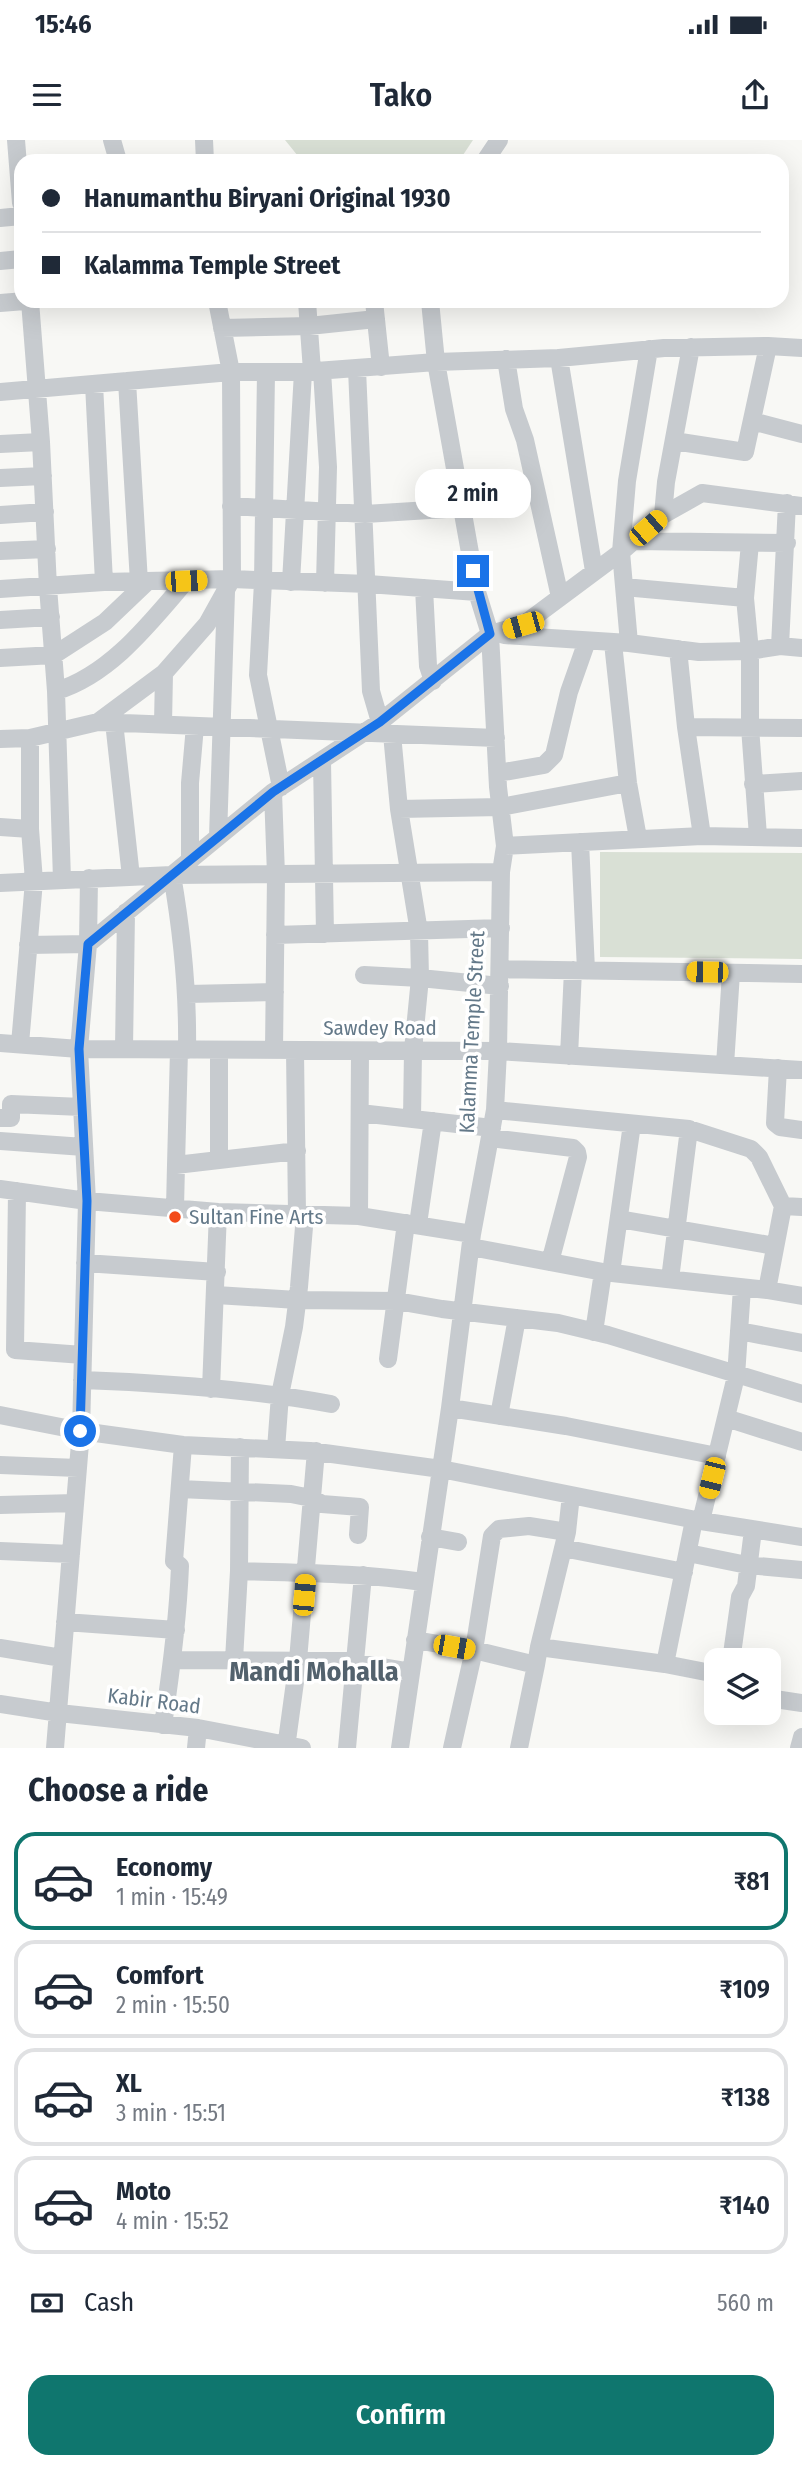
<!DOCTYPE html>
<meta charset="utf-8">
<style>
body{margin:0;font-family:"Fira Sans Condensed",sans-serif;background:#f6f6f7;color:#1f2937;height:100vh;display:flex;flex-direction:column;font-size:26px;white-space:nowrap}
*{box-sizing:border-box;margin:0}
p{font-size:23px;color:#747a83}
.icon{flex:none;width:38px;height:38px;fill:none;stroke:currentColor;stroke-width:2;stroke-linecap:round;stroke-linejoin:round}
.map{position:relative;height:1608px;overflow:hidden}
.details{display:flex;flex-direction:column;background:#fff;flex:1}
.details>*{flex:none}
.guide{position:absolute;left:14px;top:14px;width:775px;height:154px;border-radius:21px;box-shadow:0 7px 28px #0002;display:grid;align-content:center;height:154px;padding:0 28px;background:#fff}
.tools{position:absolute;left:704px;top:1508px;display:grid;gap:14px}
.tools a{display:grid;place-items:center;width:77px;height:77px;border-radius:14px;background:#fff;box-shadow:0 7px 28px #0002;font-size:35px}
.end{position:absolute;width:32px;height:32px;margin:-16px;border:9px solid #1a73e8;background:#fff;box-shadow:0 0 0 4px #fff}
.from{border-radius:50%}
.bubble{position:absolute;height:49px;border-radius:21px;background:#fff;box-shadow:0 7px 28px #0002;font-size:23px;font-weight:600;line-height:49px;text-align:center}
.car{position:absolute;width:21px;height:42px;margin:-21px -10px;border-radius:9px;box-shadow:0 0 5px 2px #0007;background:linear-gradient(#f5c518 24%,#345 0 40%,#f5c518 0 76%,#345 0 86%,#f5c518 0)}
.guide b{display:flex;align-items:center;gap:24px;height:66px;font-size:26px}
.guide b+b{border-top:2px solid #e0e1e3}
.guide i{width:18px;height:18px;background:#1f2937}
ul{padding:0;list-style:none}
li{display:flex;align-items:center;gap:21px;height:98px;margin:0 14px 10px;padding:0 14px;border:4px solid #e0e1e3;border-radius:21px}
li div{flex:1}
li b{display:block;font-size:26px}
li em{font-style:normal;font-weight:600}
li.selected{border-color:#0f766e}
li>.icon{width:63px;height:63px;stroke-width:1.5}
h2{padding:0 28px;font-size:32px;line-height:84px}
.pay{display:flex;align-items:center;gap:18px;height:77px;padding:0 28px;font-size:26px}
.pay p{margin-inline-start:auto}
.button{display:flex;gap:14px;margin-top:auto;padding:14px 28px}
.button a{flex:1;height:80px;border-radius:21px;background:#0f766e;color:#fff;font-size:28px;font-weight:600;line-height:80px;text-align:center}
.status{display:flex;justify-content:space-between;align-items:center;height:49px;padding:0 35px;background:#fff;direction:ltr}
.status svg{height:19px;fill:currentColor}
header{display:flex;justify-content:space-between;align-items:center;height:91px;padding:0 28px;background:#fff;font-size:32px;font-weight:600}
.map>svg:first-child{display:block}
.green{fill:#d9e0d5}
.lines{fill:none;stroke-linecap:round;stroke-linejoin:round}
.minor{stroke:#c7cbcf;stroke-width:18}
.route{stroke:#1a73e8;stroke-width:9}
.poi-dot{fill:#f34b1a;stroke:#fff;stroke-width:2.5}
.labels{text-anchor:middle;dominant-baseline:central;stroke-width:7;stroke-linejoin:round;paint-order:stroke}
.street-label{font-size:21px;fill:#647989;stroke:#fff}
.poi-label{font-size:21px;fill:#647989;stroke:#fff;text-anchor:start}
.district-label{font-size:28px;font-weight:bold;fill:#53626d;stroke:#fff}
</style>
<div class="status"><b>15:46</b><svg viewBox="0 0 49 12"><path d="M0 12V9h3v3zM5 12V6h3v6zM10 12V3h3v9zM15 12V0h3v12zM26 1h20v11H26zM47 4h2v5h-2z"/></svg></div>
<header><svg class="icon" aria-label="menu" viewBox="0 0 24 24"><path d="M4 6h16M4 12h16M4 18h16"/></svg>Tako<svg class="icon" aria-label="share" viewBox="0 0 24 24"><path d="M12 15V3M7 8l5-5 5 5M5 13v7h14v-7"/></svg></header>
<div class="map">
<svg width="802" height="1608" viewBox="0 0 802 1608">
<rect width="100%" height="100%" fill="#f8f8f5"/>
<path class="green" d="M285 0H473L459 21H302Z
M600 712 802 713V819L600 817Z"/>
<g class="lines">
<path class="minor" d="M16 0 21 63
M112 0 118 21
M204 0 205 21
M485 21 499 0
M0 78 21 76
M0 121 21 119
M30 161 41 302 48 447 56 551 62 740
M307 161 312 231
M374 161 381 227
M0 163 25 161
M222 188 309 186 376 179
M559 218 594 431
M506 219 514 269 525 300 560 457
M357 229 371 551 380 582
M322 231 328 327 325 443
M266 232 263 442 258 535 281 647
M127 241 139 442
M94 244 104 442
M0 252 231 232H303L436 222 559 218 664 208 768 206 802 208
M752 281 802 294
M674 301 745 312 768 206
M0 304 41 302
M0 338 43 336
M231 366 365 374 462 368
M0 375 45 372
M663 375 666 342 691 207
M634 401 787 403
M750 403 745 458 750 511V587L758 696
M0 411 47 409
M291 442 303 232
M624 447 745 458
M424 448 428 526 433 541
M0 449 104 442 232 439 368 444 477 452
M0 480 51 477
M504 495 629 503 699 512 750 511 780 506 802 508
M613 503 628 643 638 698
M629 503 621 412 627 341 649 209
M780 506 787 363
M678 509 686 587 702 696
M0 518 54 515 105 482 147 442
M56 551C110 535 150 483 186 441
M98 582 496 598
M114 582 131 737
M163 584 164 533
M686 587 802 588
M392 594 399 669 419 792 420 838 413 910 412 979
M0 599 30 598 98 582 164 533 207 484 232 439 231 232 217 161
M322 621 325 794
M498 633 544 625 554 615 569 552 587 501
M753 644 802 641
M273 652 276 735 274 910
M399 669 501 667 628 643
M0 687 30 689
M218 697 226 452
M580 702 586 830
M505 706 702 696 802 698
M190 719V643L195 586
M172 735C182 793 188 851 187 910
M0 743 172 735 501 732
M275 795 501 788
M28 805 88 804 273 652 380 582 490 494 523 485 621 412 663 375 702 353 802 366
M500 829 802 834
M364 835 420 838 500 846
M187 854 275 852
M0 903 79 909 498 911 802 930
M20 904 34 741 30 689V598
M124 909 126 772
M179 910 176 1025 219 1020V910
M295 910 297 1075
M569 916 573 830
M725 925 731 833
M778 928 775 983 780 987 802 990
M495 970 689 989 751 1009 759 1017 783 1066 767 1150
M360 973 492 988
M0 978H11V964L82 967
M490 998 573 1008 577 1012 578 1017 550 1122
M0 1001 84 1007
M219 1020 297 1011
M0 1049 87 1061 218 1072 359 1076 472 1094
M17 1051 15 1210 83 1215
M783 1066 802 1067
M175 1068 176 1025
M359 1076 360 911
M619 1079 775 1106
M418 1084 433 981
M471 1107 603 1132 767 1150 802 1156
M85 1123 217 1132
M611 1133 632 984
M670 1139 689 989
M216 1155 297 1160 397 1161 442 1169 558 1183 608 1195 802 1254
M739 1191 802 1203
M594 1192 603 1132
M388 1219 406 1083
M82 1240C166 1243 249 1249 331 1264
M211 1249 218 1072
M450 1268 566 1286 717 1316
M0 1275 81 1291 183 1305 310 1311 441 1329 701 1381 802 1397
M499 1276 517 1178
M726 1278 802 1302
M276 1309 280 1255 294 1187 299 1147 305 1075
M0 1325 78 1328
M180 1349 291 1354 311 1358 322 1364 360 1367 358 1395
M0 1365 75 1363
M701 1381 736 1236 742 1148
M430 1397 458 1402
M563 1408 684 1432
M0 1411 71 1414
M688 1413 747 1425 802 1430
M239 1431C300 1433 361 1433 423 1442
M65 1482 176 1490
M415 1500 474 1510 536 1525 519 1608
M539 1507 567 1392 571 1355
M0 1508 62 1518
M173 1520 345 1521 411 1532
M234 1520 239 1431 240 1307
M731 1521 740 1457 746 1446 753 1390
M665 1524 716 1534
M536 1525 539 1507 665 1524 694 1380
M768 1558 802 1563
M0 1564 59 1573 198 1588 302 1608
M163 1585C171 1532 178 1479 180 1426L174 1421 183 1305
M55 1608 81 1291 87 1061 79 909 88 804 89 738
M196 1608 198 1588
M286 1608 298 1520 316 1311
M347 1608 363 1435
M400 1608 450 1268 472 1094 495 970 498 911 501 732 505 706 498 647 490 494 477 452 462 368 436 222 430 161
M452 1608 474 1510 492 1396 499 1389 529 1386 567 1392
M799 1608 802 1597"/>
</g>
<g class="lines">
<path class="route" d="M80 1291 87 1061 79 909 88 804 273 652 380 582 490 494 473 431"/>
</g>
<circle class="poi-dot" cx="175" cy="1077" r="7"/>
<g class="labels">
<g class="street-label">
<text x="380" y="888">Sawdey Road</text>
<text transform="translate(472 892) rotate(-87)">Kalamma Temple Street</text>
<text transform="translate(154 1561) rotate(7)">Kabir Road</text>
</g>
<g class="poi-label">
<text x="189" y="1077">Sultan Fine Arts</text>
</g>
<g class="district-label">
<text x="314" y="1531">Mandi Mohalla</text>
</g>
</g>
</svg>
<div class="tools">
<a><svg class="icon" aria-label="layers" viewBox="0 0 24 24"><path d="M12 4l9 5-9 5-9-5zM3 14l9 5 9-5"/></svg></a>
</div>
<i class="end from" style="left:80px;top:1291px"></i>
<i class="end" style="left:473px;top:431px"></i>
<div class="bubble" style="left:415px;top:329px;width:116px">2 min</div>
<i class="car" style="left:648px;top:388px;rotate:49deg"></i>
<i class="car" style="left:186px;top:441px;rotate:88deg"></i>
<i class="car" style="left:523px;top:485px;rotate:254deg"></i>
<i class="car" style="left:707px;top:832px;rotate:271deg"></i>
<i class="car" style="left:712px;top:1338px;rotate:194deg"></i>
<i class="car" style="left:304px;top:1455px;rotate:5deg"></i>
<i class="car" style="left:454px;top:1507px;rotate:100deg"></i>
<div class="guide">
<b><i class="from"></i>Hanumanthu Biryani Original 1930</b>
<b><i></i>Kalamma Temple Street</b>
</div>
</div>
<section class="details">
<h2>Choose a ride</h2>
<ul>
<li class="selected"><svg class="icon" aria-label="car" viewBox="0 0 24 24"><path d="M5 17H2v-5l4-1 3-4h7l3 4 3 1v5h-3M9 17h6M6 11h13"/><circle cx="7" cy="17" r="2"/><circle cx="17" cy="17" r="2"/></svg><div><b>Economy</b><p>1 min · 15:49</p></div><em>₹81</em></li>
<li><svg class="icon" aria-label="car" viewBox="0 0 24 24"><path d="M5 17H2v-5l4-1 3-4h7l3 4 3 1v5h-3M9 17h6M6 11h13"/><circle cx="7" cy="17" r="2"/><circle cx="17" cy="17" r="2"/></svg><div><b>Comfort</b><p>2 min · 15:50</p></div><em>₹109</em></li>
<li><svg class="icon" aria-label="car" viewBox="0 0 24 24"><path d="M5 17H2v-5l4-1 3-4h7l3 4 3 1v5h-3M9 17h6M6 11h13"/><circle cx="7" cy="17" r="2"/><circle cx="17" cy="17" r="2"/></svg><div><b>XL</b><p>3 min · 15:51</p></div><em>₹138</em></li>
<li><svg class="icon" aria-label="car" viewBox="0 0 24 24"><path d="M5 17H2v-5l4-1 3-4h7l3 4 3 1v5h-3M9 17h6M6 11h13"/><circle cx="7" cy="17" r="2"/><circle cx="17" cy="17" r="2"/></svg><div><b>Moto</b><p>4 min · 15:52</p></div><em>₹140</em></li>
</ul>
<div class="pay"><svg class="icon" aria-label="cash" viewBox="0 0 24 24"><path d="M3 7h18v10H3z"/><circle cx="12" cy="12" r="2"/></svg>Cash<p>560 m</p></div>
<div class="button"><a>Confirm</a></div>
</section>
